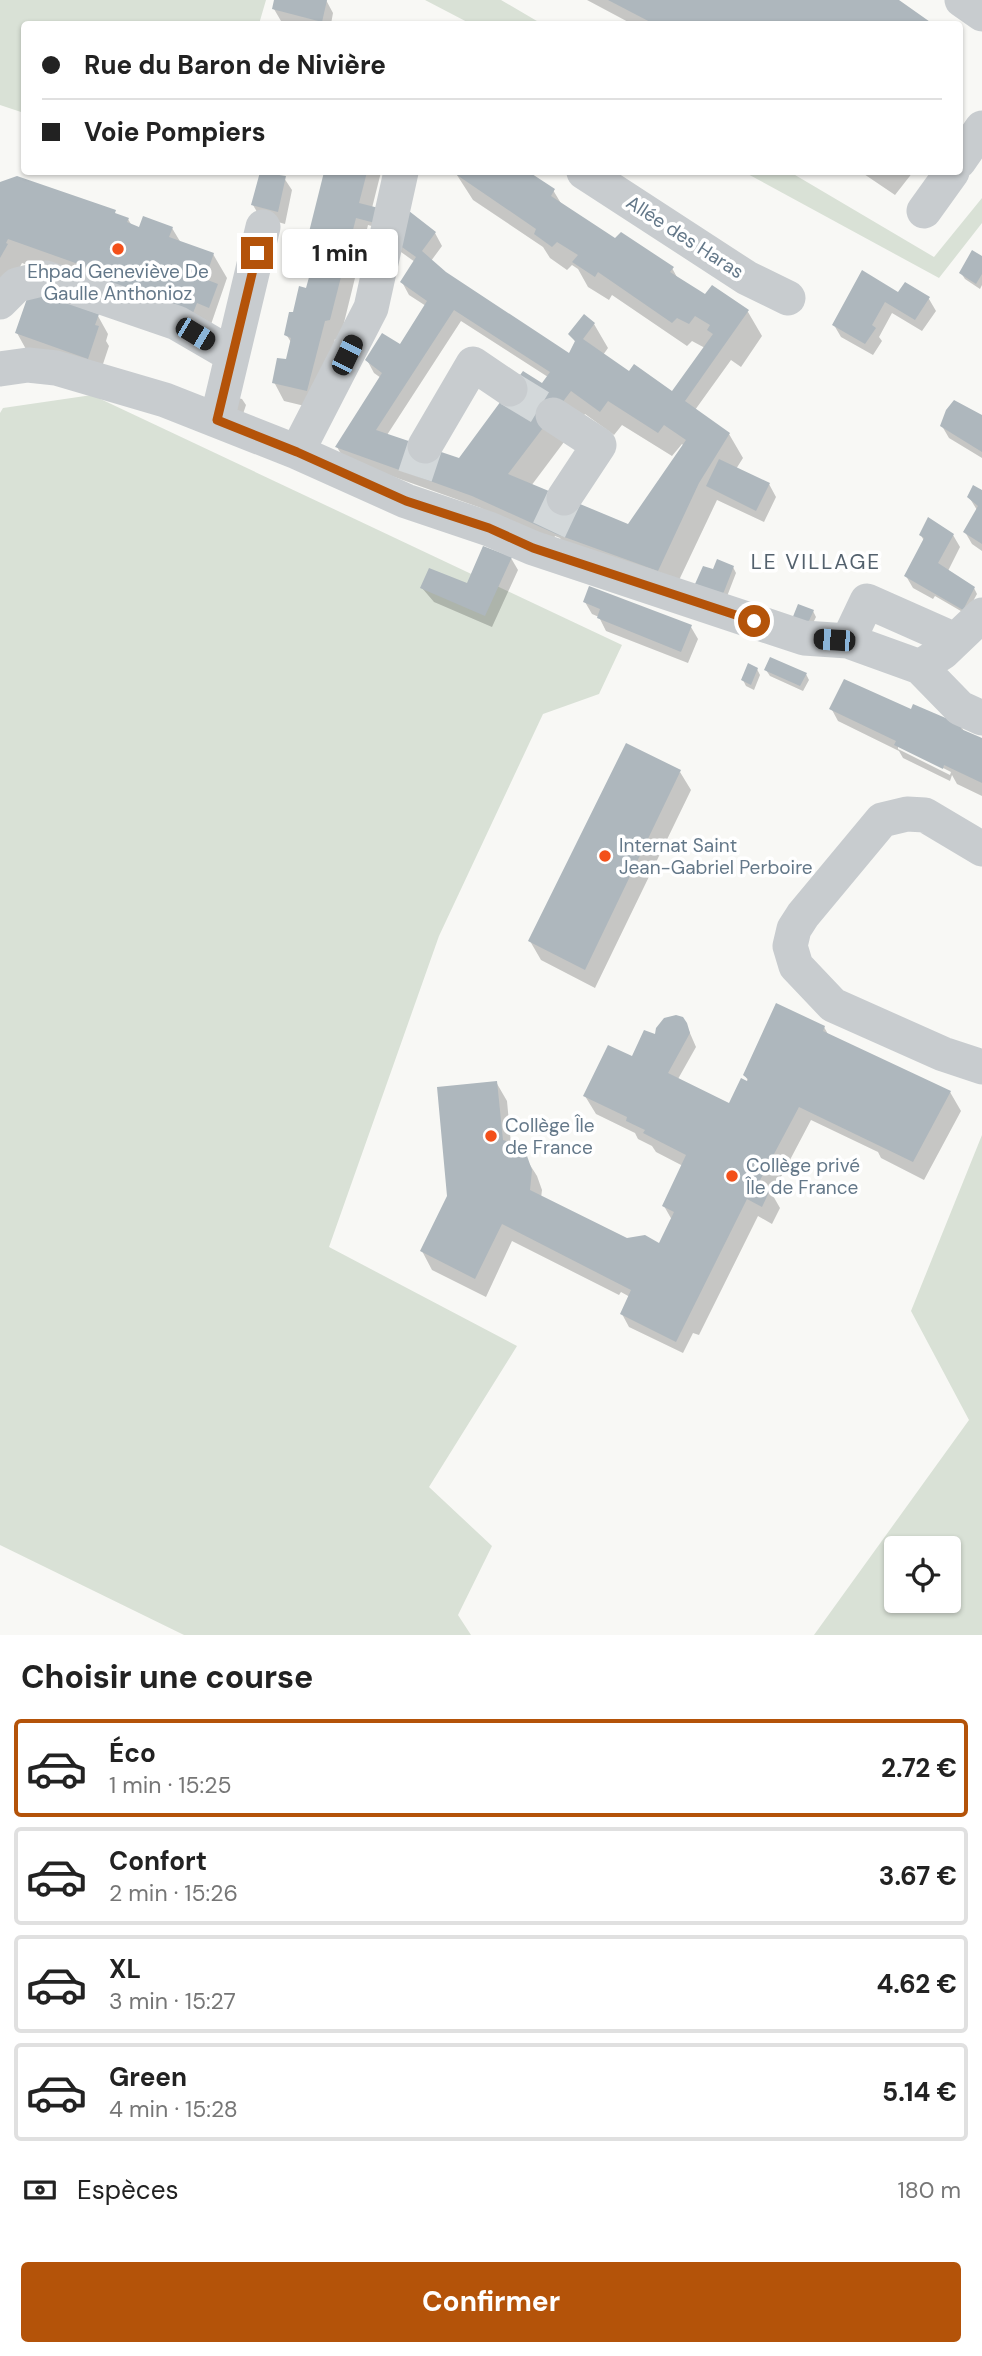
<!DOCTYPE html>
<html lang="fr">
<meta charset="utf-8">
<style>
body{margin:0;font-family:"DM Sans",sans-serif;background:#f6f6f6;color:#222;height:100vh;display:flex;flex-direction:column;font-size:26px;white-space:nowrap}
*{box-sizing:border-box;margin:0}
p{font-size:23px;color:#767676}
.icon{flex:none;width:38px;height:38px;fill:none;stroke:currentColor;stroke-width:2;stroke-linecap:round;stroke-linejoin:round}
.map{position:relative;height:1635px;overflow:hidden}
.sheet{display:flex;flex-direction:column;background:#fff;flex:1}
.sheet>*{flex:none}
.banner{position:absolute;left:21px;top:21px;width:942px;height:154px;border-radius:7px;box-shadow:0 2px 5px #0004;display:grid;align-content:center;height:154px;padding:0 21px;background:#fff}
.fabs{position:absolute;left:884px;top:1536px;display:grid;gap:14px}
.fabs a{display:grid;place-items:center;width:77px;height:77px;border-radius:7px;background:#fff;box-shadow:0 2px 5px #0004;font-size:35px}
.end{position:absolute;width:32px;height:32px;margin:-16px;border:9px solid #b45309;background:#fff;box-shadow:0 0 0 4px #fff}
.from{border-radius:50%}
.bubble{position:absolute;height:49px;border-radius:7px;background:#fff;box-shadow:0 2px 5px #0004;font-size:23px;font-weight:700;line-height:49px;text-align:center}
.car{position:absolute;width:21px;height:42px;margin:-21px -10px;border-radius:9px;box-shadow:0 0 5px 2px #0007;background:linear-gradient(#222 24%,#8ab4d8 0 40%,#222 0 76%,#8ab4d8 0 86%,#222 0)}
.banner b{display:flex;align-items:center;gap:24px;height:66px;font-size:26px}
.banner b+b{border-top:2px solid #e0e0e0}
.banner i{width:18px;height:18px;background:#222}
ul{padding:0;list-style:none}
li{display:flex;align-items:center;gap:21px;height:98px;margin:0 14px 10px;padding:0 7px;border:4px solid #e0e0e0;border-radius:7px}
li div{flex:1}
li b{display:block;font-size:26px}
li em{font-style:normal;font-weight:700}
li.selected{border-color:#b45309}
li>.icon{width:63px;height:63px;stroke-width:1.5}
h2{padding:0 21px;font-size:32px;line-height:84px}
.pay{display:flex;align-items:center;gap:18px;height:77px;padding:0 21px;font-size:26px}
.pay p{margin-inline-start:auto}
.primary-button{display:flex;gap:14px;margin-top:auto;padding:14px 21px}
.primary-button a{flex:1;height:80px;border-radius:7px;background:#b45309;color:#fff;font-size:28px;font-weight:700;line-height:80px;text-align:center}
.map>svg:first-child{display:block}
.green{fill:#d9e1d6;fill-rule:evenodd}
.shadow{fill:#0003;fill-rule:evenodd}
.building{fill:#aeb7bd;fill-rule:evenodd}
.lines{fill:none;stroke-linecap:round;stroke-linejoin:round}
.minor-tunnel{stroke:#d3d8da;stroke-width:35;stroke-dasharray:35 18;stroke-linecap:butt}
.minor{stroke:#c8cccf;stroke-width:35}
.route{stroke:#b45309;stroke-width:9}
.poi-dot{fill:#f3501a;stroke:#fff;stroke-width:2.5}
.labels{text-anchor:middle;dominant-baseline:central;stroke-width:7;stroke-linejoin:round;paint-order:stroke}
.street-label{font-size:19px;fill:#647889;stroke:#fff}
.poi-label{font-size:19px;fill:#647889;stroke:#fff;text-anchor:start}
.neighbourhood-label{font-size:21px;letter-spacing:2px;fill:#53616d;stroke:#fff}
</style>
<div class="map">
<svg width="982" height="1635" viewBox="0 0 982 1635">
<rect width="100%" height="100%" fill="#f8f8f5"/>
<path class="green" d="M0 0H266L259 24H24V113L0 105Z
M425 0H501L542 24H471Z
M744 172H790L934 257 982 198V223L939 278Z
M92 395 622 645 599 694 543 714 439 936 329 1247 517 1346 429 1487 492 1546 458 1615 471 1635H184L0 1545V413L3 408Z
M982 1135V1635H814L969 1420 911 1311ZM896 1549H948V1601H896Z"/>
<path class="shadow" d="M276 0H326L333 13 331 24H293L281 21 274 9Z
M587 0H896L930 24H632Z
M959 77 963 108 959 113Z
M262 172 284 178 292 190 285 224 260 217 253 205Z
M326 172H381L372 208 435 233 442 246 431 261 445 273 570 356 576 343 571 334 594 324 608 348 603 355 629 373 677 397 705 348 692 341 687 346 612 295 609 300 588 287 578 269 572 265 567 270 550 258 543 247 473 200 455 172H526L553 190 562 205 615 240 672 268 678 279 705 296 748 312 762 336 741 367 731 360 695 410 729 434 743 458 736 469 769 484 776 497 764 522 717 500 672 595 572 558 560 538 555 536 550 548 481 508 344 459 337 447 381 378 374 373 367 360 400 346 426 306 409 295 402 282 415 262 401 252 398 233 368 225 340 339H335L317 409 284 401 274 382 288 360 292 344 286 334 308 290 313 269 308 261 314 236 311 232ZM461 321 548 377 542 385 459 460 387 435ZM585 414 614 435 622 425 672 456 682 444 684 446 629 526 531 486Z
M861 172H913L895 195Z
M0 183 114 212 116 215 128 219 132 226 140 229 172 228 181 243 213 254 227 278 207 336 109 294 22 263 0 305Z
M982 258V285L980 289 965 279 961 273Z
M899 294 929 299 936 311 922 331 892 313 879 337 882 341 873 355 841 337 834 325Z
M98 316 108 334 106 341 109 346 99 376 27 351 17 333Z
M234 397 242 399 246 405 242 417 231 409Z
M982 418V458L949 438 942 426Z
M982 492V551L972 544 965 532 977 510 969 497Z
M921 535H953L960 547 948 571 974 588 977 594 966 614 935 596 933 599 913 588 906 576 924 541Z
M511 558 518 570 492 627 434 602 422 588 468 586Z
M733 567 736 573 726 599 714 571Z
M585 602 691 627 698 639 688 663 606 631 599 617 592 614Z
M813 611 816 617 810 629 797 625Z
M757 669 760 675 754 690 746 686 743 680Z
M766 670 806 674 809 680 803 691 770 676Z
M831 708 912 711 961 726 965 733 982 740V796L957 784 952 775 950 781 903 758 899 751 838 721ZM898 745 951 772 950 775 898 749Z
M680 772 691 790 595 988 541 960 530 941Z
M686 1024 696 1047 678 1079 730 1105 749 1083 745 1075 824 1027 829 1036 950 1092 961 1111 924 1180 881 1158 878 1152 811 1120 772 1194 780 1208 772 1224 758 1216 699 1335 693 1333 683 1353 629 1327 622 1314 630 1297 621 1292 619 1295 512 1241 486 1297 432 1270 422 1251 449 1196 496 1082 507 1101 511 1144 525 1157 537 1176 542 1190 541 1198 627 1240 659 1245 672 1220 664 1206 683 1166 656 1152 652 1146 638 1139 635 1133 596 1114 585 1096 633 1058 655 1036Z"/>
<path class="building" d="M274 0H327L322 22 272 9Z
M608 0H899L933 24H654Z
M260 172 286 176 278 212 251 205Z
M324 172H367L359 203 406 215 409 211 436 232 422 251 446 272 569 353 575 341 568 334 584 314 595 323 583 339 629 371 634 364 672 391 713 334 707 330 710 325 695 316 689 324 677 318 672 323 598 272 595 277 572 262 578 255 557 242 552 247 534 234 536 229 457 175 459 172H529L555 189 551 196 615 238 621 232 674 267 670 272 705 294 712 285 749 310 685 401 730 433 699 483 658 571 556 534 472 496 335 447 382 373 365 360 382 333 400 344 427 301 400 282 416 257 392 240 398 229 356 218 330 320 325 321 307 391 272 383 277 358 286 359 291 338 284 335 289 312H293L299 286 306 288 313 263 306 261 312 234 309 232ZM454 310 550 372 542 383 523 371 459 458 376 430ZM571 391 600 412 608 401 658 433 664 425 686 440 628 524 508 474Z
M17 176 116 210 115 213 129 218 127 222 139 227 143 216 173 227 169 237 214 253 205 279 218 284 209 308 197 303 193 313 105 281 109 268 98 264 95 270 8 239 6 243 8 244 0 258V182Z
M972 250 982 256V274L976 284 959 273Z
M862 270 898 292 905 282 930 297 915 320 885 302 872 325 876 328 865 344 832 325Z
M30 290 99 314 95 325 99 326 88 359 15 333Z
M954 400 982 415V452L940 426 946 410Z
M719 459 770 483 756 511 706 486Z
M973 485 982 490V544L963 532 978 506 967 497Z
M928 517 954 534 938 563 975 587 963 610 904 576 924 538 919 535Z
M483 546 512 557 485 616 420 588 429 568 467 583Z
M717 559 734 566 723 594 695 584 703 566 713 569Z
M589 586 692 625 681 652 597 618 600 609 583 602Z
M798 604 814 610 807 625 792 619Z
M770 657 807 673 800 686 764 670Z
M748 663 758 668 751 685 741 680Z
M844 679 911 709 913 704 962 725 961 729 982 738V783L944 765 943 769 894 745 896 741 829 709Z
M626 743 681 770 585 970 528 941Z
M776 1003 825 1026 823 1031 951 1091 913 1162 799 1107 759 1182 771 1188 762 1207 747 1199 676 1342 620 1314 631 1290 502 1224 475 1279 420 1251 447 1196 437 1087 497 1081 503 1140 512 1143 527 1156 532 1170 530 1190 627 1238 645 1235 659 1243 674 1212 662 1206 686 1155 643 1133 645 1130 626 1121 627 1117 583 1096 608 1045 632 1056 644 1030 655 1034 656 1028 664 1018 676 1015 683 1017 687 1023 690 1033 668 1073 729 1103 741 1078 747 1081 748 1079 743 1075Z"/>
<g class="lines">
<path class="minor-tunnel" d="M510 389 553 415
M415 476 425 446
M549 530 564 498"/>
<path class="minor" d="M962 0 982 14
M959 161 982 128
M584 172 747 278 788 298
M924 211 952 172
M0 302 17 285 46 278 177 323 232 355
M0 369 28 365 56 368 165 400 297 452 406 501 489 529 533 548 804 638 848 641 920 667 943 652 982 615
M553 415 599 445 564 498
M217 420 263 227
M425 446 473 364 510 389
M297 452 371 308 401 172
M848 641 867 601 955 640
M920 667 960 708 982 718
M982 849 925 815 907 814 882 820 803 915 794 929 790 946 796 966 833 1005 943 1054 982 1067"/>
</g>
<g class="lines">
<path class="route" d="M257 253 217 420 297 452 406 501 489 528 533 548 754 621"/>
</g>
<g class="poi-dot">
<circle cx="118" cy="249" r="7"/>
<circle cx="605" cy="856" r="7"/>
<circle cx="491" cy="1136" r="7"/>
<circle cx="732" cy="1176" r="7"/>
</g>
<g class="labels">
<g class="street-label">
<text transform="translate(685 237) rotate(33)">Allée des Haras</text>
</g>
<g class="poi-label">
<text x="118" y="271" text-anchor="middle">Ehpad Geneviève De<tspan x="118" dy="22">Gaulle Anthonioz</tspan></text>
<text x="619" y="845">Internat Saint<tspan x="619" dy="22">Jean-Gabriel Perboire</tspan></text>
<text x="505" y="1125">Collège Île<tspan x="505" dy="22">de France</tspan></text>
<text x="746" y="1165">Collège privé<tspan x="746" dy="22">Île de France</tspan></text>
</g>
<g class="neighbourhood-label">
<text x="816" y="562">LE VILLAGE</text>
</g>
</g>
</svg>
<div class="fabs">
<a><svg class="icon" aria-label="locate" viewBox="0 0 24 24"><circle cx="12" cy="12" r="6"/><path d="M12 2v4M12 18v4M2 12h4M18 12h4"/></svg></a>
</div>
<i class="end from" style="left:754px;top:621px"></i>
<i class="end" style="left:257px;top:253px"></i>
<div class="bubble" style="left:282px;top:229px;width:116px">1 min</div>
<i class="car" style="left:195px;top:334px;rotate:121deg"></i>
<i class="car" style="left:347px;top:355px;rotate:26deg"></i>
<i class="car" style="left:834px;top:640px;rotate:274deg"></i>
<div class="banner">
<b><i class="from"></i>Rue du Baron de Nivière</b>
<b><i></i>Voie Pompiers</b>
</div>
</div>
<section class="sheet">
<h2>Choisir une course</h2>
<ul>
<li class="selected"><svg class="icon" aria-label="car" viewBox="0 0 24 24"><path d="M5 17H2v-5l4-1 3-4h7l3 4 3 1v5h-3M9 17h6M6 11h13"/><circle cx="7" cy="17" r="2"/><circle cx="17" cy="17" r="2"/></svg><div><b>Éco</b><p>1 min · 15:25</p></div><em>2.72 €</em></li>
<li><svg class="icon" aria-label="car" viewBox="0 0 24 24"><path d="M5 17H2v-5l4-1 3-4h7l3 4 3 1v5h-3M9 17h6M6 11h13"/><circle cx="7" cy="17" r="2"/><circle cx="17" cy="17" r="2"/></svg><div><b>Confort</b><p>2 min · 15:26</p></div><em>3.67 €</em></li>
<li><svg class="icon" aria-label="car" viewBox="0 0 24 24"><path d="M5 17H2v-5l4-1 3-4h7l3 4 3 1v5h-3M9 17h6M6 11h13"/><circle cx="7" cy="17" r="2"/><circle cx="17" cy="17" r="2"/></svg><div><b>XL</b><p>3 min · 15:27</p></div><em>4.62 €</em></li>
<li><svg class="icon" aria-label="car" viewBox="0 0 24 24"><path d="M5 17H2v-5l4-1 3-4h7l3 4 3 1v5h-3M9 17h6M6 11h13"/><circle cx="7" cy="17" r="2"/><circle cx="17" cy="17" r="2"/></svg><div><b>Green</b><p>4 min · 15:28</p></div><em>5.14 €</em></li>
</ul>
<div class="pay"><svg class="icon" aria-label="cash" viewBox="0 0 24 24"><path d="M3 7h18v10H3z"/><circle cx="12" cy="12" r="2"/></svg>Espèces<p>180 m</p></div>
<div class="primary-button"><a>Confirmer</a></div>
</section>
